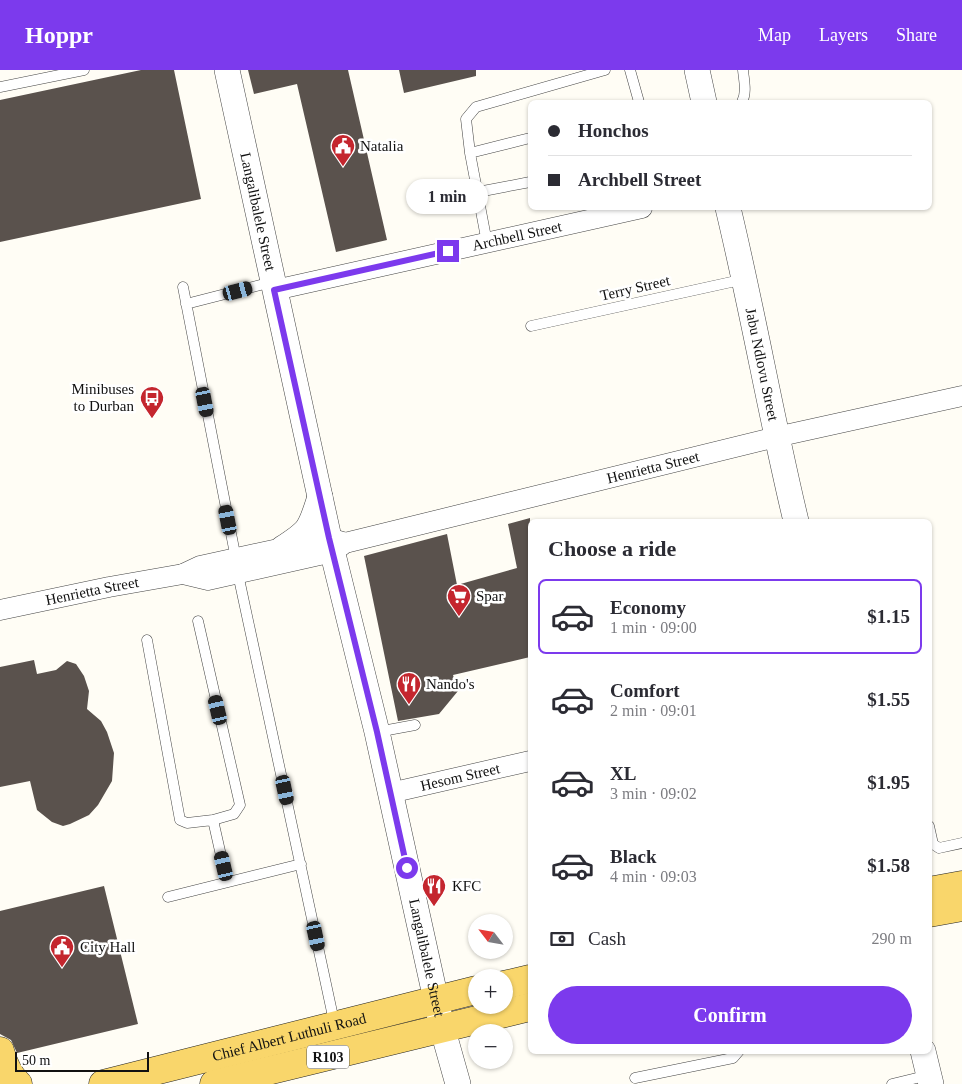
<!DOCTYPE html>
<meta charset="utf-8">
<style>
body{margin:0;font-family:Georgia,serif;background:#f7f7f7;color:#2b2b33;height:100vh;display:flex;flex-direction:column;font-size:19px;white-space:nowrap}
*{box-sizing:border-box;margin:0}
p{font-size:16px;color:#7c7c81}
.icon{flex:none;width:28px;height:28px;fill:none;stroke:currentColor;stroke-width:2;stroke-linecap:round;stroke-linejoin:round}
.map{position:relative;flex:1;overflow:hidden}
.side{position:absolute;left:528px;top:449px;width:404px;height:535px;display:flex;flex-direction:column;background:#fff;border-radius:8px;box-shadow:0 1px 4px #0004}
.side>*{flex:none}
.guide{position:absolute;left:528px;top:30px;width:404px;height:110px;border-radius:8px;box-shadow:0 1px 4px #0004;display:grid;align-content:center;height:110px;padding:0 20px;background:#fff}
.needle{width:32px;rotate:301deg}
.controls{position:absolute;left:468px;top:844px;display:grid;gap:10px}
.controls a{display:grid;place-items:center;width:45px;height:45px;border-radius:50%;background:#fff;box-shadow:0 1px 4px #0004;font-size:25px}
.scale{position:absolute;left:15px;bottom:12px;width:134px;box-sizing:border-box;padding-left:5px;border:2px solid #111;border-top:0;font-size:14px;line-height:18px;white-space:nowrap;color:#111;-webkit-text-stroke:4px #fff;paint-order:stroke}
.end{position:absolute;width:22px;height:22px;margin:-11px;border:6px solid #7c3aed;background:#fff;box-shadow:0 0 0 2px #fff}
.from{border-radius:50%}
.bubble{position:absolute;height:35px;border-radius:18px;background:#fff;box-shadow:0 1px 4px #0004;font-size:16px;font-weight:700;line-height:35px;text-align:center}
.car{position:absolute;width:15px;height:30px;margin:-15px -8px;border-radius:6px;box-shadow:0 0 4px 1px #0007;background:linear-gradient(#222 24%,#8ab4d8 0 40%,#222 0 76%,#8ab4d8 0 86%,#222 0)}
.guide b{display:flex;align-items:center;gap:18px;height:48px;font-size:19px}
.guide b+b{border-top:1px solid #e1e1e2}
.guide i{width:12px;height:12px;background:#2b2b33}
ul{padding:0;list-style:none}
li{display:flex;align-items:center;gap:15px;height:75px;margin:0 10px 8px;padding:0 10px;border:2px solid transparent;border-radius:8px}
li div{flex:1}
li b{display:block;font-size:19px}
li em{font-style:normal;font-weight:700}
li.active{border-color:#7c3aed}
li>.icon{width:45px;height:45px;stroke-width:1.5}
h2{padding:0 20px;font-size:22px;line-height:60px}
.pay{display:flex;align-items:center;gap:12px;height:55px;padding:0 20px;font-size:19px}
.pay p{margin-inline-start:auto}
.cta{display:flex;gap:10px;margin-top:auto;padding:10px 20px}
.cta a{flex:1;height:58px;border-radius:30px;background:#7c3aed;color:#fff;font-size:20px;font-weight:700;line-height:58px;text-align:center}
header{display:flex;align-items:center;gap:30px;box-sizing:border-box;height:70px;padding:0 25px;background:#7c3aed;color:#fff}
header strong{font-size:24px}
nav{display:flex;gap:28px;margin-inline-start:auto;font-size:18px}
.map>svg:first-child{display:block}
.building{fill:#5a524d}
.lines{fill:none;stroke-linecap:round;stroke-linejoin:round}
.service-casing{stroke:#444;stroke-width:11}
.minor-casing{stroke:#444;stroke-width:21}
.tertiary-casing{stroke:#444;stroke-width:26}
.primary-casing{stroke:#222;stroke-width:29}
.service{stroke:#fff;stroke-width:10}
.minor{stroke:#fff;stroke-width:20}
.tertiary{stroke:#fff;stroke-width:25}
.primary{stroke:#f9d66b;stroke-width:28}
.route{stroke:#7c3aed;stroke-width:6}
.labels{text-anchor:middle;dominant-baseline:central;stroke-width:5;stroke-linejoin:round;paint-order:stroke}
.shield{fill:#fff;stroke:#585858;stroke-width:1}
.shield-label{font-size:14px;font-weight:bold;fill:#111}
.poi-label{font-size:15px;fill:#111;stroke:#fff;text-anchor:start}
.street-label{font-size:15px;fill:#111;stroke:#fff}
</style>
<header>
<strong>Hoppr</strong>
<nav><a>Map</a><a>Layers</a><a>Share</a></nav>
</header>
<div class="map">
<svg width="962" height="1014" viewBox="0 0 962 1014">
<rect width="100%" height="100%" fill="#fffdf5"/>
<path class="building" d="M141 0H174L201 129 0 172V30Z
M248 0H348L387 170 336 182 297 14 254 24Z
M399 0H476V6L404 23Z
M530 448V587L453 605 458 621 439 644 398 651 364 486 447 464 457 515 517 498 508 454Z
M34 590 37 604 56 600 67 591 76 594 84 606 89 621 87 639 101 651 107 662 114 683 112 711 98 735 89 745 70 754 63 756 52 752 37 740 30 711 0 717V597Z
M104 816 138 954 17 983 11 970 0 964V841Z"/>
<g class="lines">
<g class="service-casing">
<path id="service" d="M630 0 639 32
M0 17 84 0
M742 32C747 22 744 11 743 0
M470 83 530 68
M478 122 530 112
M487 173 470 83 466 49 476 37 605 0
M183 217 236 489
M186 234 272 212
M531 256 745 209
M238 504 335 956
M198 551 240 735 234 744 213 750
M147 570 180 750 187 753 213 750 227 812
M377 662 415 655
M929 756 933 774 939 778 962 773
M168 827 301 794
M635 1008 733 988 739 981
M892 1014 929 1005"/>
</g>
<g class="minor-casing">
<g id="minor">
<path id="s1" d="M275 220 642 138"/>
<path id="s2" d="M183 504 208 510 333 482 345 473 776 367 962 326"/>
<path id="s3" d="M0 540 109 517 183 504 200 496 329 468 343 472"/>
<path id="s4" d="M390 723 530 691"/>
</g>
</g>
<g class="tertiary-casing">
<g id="tertiary">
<path id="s5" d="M227 0 329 468 377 662 442 957 458 1014"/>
<path d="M697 0 704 32"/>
<path id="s6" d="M728 138C753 242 771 347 796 451"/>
<path d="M283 478C311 460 310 458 320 427"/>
<path d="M923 981 931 1014"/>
</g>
</g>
<g class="primary-casing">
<g id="primary">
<path d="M929 821 962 815"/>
<path d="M929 843 962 837"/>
<path d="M504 915 530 909"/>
<path d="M0 981C3 992 9 1006 18 1014"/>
<path id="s7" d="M103 1014 476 920"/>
<path d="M214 1014 530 937"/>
</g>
</g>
<use href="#service" class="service"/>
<use href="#minor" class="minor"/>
<use href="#tertiary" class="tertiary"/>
<use href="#primary" class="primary"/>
</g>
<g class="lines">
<path class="route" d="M407 798 377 662 329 468 274 220 448 181"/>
</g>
<defs>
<g id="civic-pin" transform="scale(1.25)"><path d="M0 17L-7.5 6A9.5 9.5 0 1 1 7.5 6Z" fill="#c4262e" stroke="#fff"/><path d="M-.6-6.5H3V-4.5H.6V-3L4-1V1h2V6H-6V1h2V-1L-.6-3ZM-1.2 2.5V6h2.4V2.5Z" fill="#fff"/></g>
<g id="bus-pin" transform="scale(1.25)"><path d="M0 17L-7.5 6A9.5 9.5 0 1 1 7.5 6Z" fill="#c4262e" stroke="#fff"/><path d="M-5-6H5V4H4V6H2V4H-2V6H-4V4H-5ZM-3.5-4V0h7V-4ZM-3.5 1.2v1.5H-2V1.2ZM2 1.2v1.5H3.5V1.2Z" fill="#fff"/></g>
<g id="supermarket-pin" transform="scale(1.25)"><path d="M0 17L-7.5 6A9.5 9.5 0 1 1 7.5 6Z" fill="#c4262e" stroke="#fff"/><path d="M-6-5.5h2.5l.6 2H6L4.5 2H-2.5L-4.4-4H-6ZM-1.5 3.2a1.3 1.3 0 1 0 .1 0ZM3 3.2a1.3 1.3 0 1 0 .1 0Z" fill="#fff"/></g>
<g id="restaurant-pin" transform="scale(1.25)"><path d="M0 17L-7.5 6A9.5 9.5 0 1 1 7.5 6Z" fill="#c4262e" stroke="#fff"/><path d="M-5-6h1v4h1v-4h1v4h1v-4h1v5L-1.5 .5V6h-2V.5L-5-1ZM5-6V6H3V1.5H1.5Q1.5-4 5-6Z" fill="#fff"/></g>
</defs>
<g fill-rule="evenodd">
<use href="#civic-pin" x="343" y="76"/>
<use href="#bus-pin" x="152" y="328"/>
<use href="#supermarket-pin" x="459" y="526"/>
<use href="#restaurant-pin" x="409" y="614"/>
<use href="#restaurant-pin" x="434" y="816"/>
<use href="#civic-pin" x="62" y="877"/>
</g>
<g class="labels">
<rect class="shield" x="307" y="975.5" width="42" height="23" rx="4"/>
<g class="shield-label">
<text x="328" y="987">R103</text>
</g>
<g class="poi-label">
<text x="360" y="76">Natalia</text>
<text x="134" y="319" text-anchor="end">Minibuses<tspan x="134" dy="17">to Durban</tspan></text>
<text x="476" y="526">Spar</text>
<text x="426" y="614">Nando's</text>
<text x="452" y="816">KFC</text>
<text x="80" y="877">City Hall</text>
</g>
<g class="street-label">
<text stroke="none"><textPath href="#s5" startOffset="145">Langalibalele Street</textPath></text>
<text stroke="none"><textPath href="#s1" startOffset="248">Archbell Street</textPath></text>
<text transform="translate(635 218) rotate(-13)">Terry Street</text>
<text stroke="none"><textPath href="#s6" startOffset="160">Jabu Ndlovu Street</textPath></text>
<text stroke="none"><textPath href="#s2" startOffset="486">Henrietta Street</textPath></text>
<text stroke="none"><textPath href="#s3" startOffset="94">Henrietta Street</textPath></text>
<text stroke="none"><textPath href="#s4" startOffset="72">Hesom Street</textPath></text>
<text stroke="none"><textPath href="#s5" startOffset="910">Langalibalele Street</textPath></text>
<text stroke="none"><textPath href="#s7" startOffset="192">Chief Albert Luthuli Road</textPath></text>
</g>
</g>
</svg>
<div class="controls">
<a><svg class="needle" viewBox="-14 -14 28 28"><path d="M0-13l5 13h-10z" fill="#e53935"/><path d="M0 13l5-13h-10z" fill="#7c7c81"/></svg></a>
<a>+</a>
<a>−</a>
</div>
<div class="scale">50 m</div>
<i class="end from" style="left:407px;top:798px"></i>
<i class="end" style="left:448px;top:181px"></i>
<div class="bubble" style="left:406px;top:109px;width:82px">1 min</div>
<i class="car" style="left:238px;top:221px;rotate:75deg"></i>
<i class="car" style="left:205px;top:332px;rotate:169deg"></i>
<i class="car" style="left:228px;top:450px;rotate:349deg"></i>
<i class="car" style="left:218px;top:640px;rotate:347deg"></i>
<i class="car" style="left:285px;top:720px;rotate:168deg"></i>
<i class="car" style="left:224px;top:796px;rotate:347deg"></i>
<i class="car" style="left:316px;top:866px;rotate:168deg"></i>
<div class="guide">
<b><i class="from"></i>Honchos</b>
<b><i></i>Archbell Street</b>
</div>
<section class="side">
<h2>Choose a ride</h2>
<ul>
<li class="active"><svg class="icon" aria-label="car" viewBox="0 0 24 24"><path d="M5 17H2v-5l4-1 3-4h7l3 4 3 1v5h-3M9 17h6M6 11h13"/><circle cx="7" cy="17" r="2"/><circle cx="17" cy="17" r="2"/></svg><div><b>Economy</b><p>1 min · 09:00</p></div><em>$1.15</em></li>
<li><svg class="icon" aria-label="car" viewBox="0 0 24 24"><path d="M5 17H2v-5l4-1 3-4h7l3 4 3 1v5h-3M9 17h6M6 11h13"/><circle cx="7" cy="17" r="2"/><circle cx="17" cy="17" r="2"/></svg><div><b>Comfort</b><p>2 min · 09:01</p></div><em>$1.55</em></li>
<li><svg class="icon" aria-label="car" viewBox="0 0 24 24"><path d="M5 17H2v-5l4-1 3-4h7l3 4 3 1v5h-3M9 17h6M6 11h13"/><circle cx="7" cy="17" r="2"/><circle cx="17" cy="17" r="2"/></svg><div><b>XL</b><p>3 min · 09:02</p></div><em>$1.95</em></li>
<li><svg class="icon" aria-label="car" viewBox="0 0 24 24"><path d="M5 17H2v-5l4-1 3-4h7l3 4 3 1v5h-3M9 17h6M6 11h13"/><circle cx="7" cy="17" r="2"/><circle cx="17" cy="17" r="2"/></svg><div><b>Black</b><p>4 min · 09:03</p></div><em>$1.58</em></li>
</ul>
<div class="pay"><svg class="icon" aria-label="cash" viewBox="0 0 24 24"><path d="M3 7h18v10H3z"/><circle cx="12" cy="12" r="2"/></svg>Cash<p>290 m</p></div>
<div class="cta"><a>Confirm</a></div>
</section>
</div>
